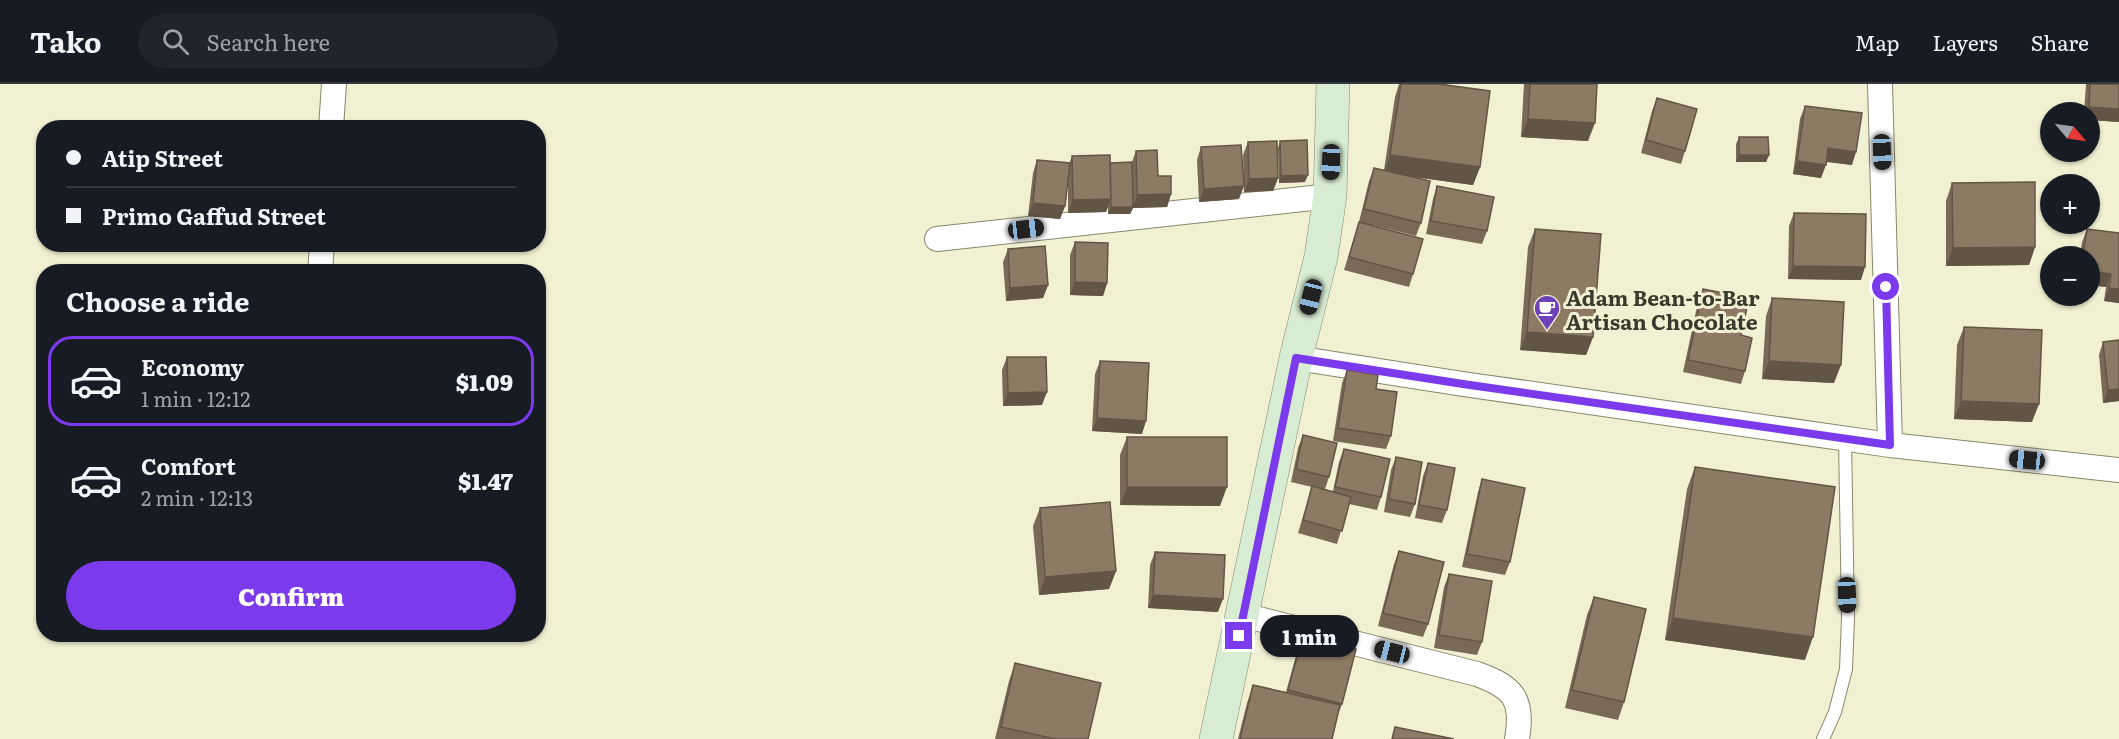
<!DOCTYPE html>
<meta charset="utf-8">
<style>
body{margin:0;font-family:Literata,serif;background:#20242c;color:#f1f3f6;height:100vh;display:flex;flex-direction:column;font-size:22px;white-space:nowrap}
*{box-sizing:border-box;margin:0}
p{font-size:20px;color:#9ea1a6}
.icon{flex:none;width:33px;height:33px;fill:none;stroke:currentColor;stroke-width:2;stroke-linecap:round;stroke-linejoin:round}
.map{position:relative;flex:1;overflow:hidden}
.details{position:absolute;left:36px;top:180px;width:510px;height:378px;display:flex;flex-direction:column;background:#171b24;border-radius:24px;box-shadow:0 2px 4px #0004}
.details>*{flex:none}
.banner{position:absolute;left:36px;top:36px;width:510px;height:132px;border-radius:24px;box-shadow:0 2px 4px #0004;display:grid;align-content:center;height:132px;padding:0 30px;background:#171b24}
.needle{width:39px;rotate:119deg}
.tools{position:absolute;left:2040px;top:18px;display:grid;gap:12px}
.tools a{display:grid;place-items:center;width:60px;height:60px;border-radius:50%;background:#171b24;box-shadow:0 2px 4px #0004;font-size:30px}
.end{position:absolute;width:27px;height:27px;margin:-14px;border:8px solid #7c3aed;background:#fff;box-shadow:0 0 0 3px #fff}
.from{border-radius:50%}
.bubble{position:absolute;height:42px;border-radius:21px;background:#171b24;box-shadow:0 2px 4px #0004;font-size:20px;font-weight:800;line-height:42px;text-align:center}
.car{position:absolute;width:18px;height:36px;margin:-18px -9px;border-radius:8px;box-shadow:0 0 4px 2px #0007;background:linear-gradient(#222 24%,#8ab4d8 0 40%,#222 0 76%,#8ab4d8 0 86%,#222 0)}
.banner b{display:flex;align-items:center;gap:21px;height:57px;font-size:22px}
.banner b+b{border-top:2px solid #363941}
.banner i{width:15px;height:15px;background:#f1f3f6}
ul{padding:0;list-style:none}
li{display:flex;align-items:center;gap:18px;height:90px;margin:0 12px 9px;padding:0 18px;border:3px solid transparent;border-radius:24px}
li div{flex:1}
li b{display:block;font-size:22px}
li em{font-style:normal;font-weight:800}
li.active{border-color:#7c3aed}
li>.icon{width:54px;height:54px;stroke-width:1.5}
h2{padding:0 30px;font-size:27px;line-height:72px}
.button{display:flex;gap:12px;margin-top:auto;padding:12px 30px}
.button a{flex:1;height:69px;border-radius:36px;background:#7c3aed;color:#fff;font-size:24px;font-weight:800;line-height:69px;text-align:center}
header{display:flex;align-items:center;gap:36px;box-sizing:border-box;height:84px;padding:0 30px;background:#171b24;border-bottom:2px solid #363941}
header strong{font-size:28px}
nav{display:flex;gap:33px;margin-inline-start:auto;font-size:21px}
.search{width:420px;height:54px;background:#20242c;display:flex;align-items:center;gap:15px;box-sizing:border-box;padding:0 21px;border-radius:33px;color:#9ea1a6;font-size:22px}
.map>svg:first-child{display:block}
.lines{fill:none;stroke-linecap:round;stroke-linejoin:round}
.lane-casing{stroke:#88876b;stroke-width:14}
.street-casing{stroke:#88876b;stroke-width:26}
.secondary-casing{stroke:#88876b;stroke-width:34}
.lane{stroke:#fff;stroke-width:12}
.street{stroke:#fff;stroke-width:24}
.secondary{stroke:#d7ecd2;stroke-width:33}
.wall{fill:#796956}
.shaded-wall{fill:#635546}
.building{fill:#8d7a64;stroke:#635546;stroke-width:1.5}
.route{stroke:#7c3aed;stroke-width:8}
.labels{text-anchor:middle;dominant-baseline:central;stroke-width:6;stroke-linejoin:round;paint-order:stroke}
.poi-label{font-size:21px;font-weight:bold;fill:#39392d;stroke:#f1f0d2;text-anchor:start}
</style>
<header>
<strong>Tako</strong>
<div class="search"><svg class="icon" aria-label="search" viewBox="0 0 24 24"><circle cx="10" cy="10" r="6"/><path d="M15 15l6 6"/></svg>Search here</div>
<nav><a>Map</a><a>Layers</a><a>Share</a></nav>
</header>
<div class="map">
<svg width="2119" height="655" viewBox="0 0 2119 655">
<rect width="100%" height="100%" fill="#f1f0d2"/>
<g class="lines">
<g class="lane-casing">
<path id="lane" d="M1823 655 1835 628 1846 585 1848 534 1845 354"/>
</g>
<g class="street-casing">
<path id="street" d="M1880 0 1890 361
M331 44 334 0
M937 155 1330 112
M320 188 322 160
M1296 274 1463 300 1890 361 2119 386
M1243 531 1477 590C1513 603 1524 615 1517 655"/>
</g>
<g class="secondary-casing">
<path id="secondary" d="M1216 655 1296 274 1321 173 1330 112 1333 0"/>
</g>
<use href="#lane" class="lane"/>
<use href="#street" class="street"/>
<use href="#secondary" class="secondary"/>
</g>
<path class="wall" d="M1399 0H1439L1480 83 1473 101 1414 93 1421 139 1416 152 1373 141 1413 190 1409 203 1344 186 1359 138 1369 97 1374 84 1384 86 1395 13Z
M1524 0H1597L1588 57 1521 53Z
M2086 0H2119V38L2090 36V28H2084Z
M1657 14 1685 67 1681 80 1641 69 1652 27Z
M1805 22 1852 81 1826 78 1821 94 1793 90 1800 35Z
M1739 53 1769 71 1766 78H1736V60Z
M1280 57 1305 98 1279 99 1278 64Z
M1248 58 1278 94 1273 107 1244 108 1243 71Z
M1201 63 1239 115 1199 118 1197 76Z
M1136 67 1158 92 1171 110 1167 123 1133 124 1130 130H1108V122L1106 128 1068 129V96L1065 122 1060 135 1028 132 1033 89 1037 76 1069 80 1072 72 1110 80 1132 78Z
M1952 99 2035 163 2029 181 1946 182V117Z
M1437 102 1487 147 1482 160 1426 150 1433 115Z
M1794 129 1861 196 1788 195 1789 142Z
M1535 145 1593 253 1586 271 1520 266 1528 163Z
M2087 145 2119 149V219L2104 217 2106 203 2090 201V172H2080L2082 158Z
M1075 158 1107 199 1103 212 1070 211V171Z
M1008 165 1048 201 1043 214 1006 217 1003 178Z
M1703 205 1741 251 1745 287 1741 300 1683 288 1698 218Z
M1772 214 1834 299 1762 295 1766 232Z
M1964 243 2032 338 1954 335 1957 261Z
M2119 256V317L2103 319 2099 271 2103 258Z
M1007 273 1042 321 1003 322 1002 286Z
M1100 277 1142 350 1092 347 1095 290Z
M1347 286 1376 305 1391 352 1386 365 1333 357 1342 299Z
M1303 351 1329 393 1325 405 1333 407 1339 378 1344 365 1381 413 1377 426 1349 420 1337 460 1298 449 1312 403 1291 398 1298 364Z
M1127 353 1220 422 1120 421V371Z
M1396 373 1415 420 1410 433 1384 428 1391 386Z
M1428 379 1447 426 1442 439 1415 434 1423 392Z
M1695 383 1805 576 1665 556 1687 405Z
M1482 395 1510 478 1505 491 1462 483 1478 408Z
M1040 424 1116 487 1109 505 1039 511 1033 442Z
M1399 467 1428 540 1423 553 1378 542 1394 480Z
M1155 468 1218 528 1148 524 1150 481Z
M1449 490 1482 558 1477 571 1434 564 1444 503Z
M1594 513 1624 618 1618 636 1565 624 1587 531Z
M1303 551 1342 620 1337 633 1332 655H1238L1247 619 1253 601 1286 608 1298 564Z
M1015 579 1088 655H995L1009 597Z"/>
<path class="shaded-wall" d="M2089 23 2119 25V38L2090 36V28H2087Z
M1528 35 1595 39 1588 57 1521 53Z
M1828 64 1856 68 1852 81 1823 77Z
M1390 71 1480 83 1473 101 1384 89Z
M1739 71H1769L1766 78H1736Z
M1797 77 1826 81 1821 94 1793 90Z
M1308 91 1305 98 1279 99 1281 92Z
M1278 94 1273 107 1244 108 1249 95Z
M1244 102 1239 115 1199 118 1204 105Z
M1171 110 1167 123 1133 124 1130 130H1108L1111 123H1133L1137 111Z
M1111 115 1106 128 1068 129 1073 116Z
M1033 119 1065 122 1060 135 1028 132Z
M2035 163 2029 181 1946 182 1953 164Z
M1793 182 1865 183 1861 196 1788 195Z
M2090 187 2111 190 2106 203 2090 201Z
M1075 198 1107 199 1103 212 1070 211Z
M1048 201 1043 214 1006 217 1010 204Z
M2109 204 2119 205V219L2104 217Z
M1527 248 1593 253 1586 271 1520 266Z
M1769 277 1841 281 1834 299 1762 295Z
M2119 305V317L2103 319 2108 306Z
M1047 308 1042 321 1003 322 1008 309Z
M1961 317 2039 320 2032 338 1954 335Z
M1097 334 1146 337 1142 350 1092 347Z
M1127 403H1227L1220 422 1120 421Z
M1116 487 1109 505 1039 511 1045 493Z
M1153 511 1223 515 1218 528 1148 524Z
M1673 534 1813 553 1805 576 1665 556Z"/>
<path class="building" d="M1401 0H1439L1490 7 1480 83 1390 71Z
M1530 0H1597L1595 39 1528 35Z
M2090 0H2119V25L2089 23Z
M1657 14 1697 25 1685 67 1646 56Z
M1805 22 1862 29 1856 68 1828 64 1826 81 1797 77Z
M1739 53H1768L1769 71H1739Z
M1307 56 1308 91 1281 92 1280 57Z
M1277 57 1278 94 1249 95 1248 58Z
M1241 61 1244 102 1204 105 1201 63Z
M1157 66 1158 92H1171V110L1137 111 1136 67Z
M1110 71 1111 115 1073 116 1072 72Z
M1037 76 1070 79 1065 122 1033 119Z
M1132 78 1133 123H1111L1110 79Z
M1374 84 1430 97 1421 139 1364 125Z
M2035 98V163L1953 164 1952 99Z
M1437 102 1494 113 1487 147 1431 137Z
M1794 129 1866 130 1865 183 1793 182Z
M1359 138 1423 155 1413 190 1349 173Z
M1535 145 1601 150 1593 253 1527 248Z
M2087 145 2119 149V205L2109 204 2111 190 2090 187V172H2083Z
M1075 158 1108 159 1107 199 1075 198Z
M1045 162 1048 201 1010 204 1008 165Z
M1703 205 1749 214 1741 251 1752 254 1745 287 1688 276Z
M1772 214 1844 218 1841 281 1769 277Z
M1964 243 2042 246 2039 320 1961 317Z
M2119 256V305L2108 306 2103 258Z
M1007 273H1046L1047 308 1008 309Z
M1100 277 1149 279 1146 337 1097 334Z
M1347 286 1378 291 1376 305 1397 308 1391 352 1338 344Z
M1303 351 1337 359 1329 393 1296 385Z
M1127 353H1227V403H1127Z
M1344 365 1390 375 1381 413 1335 403Z
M1396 373 1422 378 1415 420 1389 415Z
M1428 379 1455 384 1447 426 1419 421Z
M1695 383 1835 403 1813 553 1673 534Z
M1482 395 1525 404 1510 478 1467 470Z
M1312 402 1351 413 1342 447 1303 436Z
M1110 418 1116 487 1045 493 1040 424Z
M1399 467 1444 478 1428 540 1383 529Z
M1155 468 1225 471 1223 515 1153 511Z
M1449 490 1492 497 1482 558 1439 551Z
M1594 513 1646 525 1624 618 1572 606Z
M1303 551 1356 565 1342 620 1288 606Z
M1015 579 1101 599 1088 655H1055L1001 643Z
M1253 601 1340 621 1332 655H1240Z
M1395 643 1454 655H1392Z"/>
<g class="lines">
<path class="route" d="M1239 552 1296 274 1463 300 1890 361 1886 203"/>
</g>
<defs>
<g id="cafe-pin" transform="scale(1.35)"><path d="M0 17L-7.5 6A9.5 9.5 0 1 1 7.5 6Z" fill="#6e41b9" stroke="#f1f0d2"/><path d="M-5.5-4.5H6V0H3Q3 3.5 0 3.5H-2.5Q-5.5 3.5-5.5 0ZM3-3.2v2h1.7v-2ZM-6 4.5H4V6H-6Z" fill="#fff"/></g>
</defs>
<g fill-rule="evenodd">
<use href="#cafe-pin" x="1547" y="224"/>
</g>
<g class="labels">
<g class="poi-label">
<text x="1566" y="212">Adam Bean-to-Bar<tspan x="1566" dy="24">Artisan Chocolate</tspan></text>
</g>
</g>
</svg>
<div class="tools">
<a><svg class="needle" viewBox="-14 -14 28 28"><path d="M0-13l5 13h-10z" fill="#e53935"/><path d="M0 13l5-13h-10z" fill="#9ea1a6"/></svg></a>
<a>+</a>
<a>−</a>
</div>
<i class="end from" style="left:1886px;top:203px"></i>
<i class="end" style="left:1239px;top:552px"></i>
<div class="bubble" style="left:1260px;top:531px;width:99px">1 min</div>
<i class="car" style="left:1882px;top:68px;rotate:178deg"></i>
<i class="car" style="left:1331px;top:78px;rotate:182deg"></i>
<i class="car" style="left:1026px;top:145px;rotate:83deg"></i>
<i class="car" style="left:1311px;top:213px;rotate:194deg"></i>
<i class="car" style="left:2027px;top:376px;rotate:276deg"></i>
<i class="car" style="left:1847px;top:511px;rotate:178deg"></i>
<i class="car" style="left:1392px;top:568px;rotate:284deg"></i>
<div class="banner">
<b><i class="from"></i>Atip Street</b>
<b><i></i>Primo Gaffud Street</b>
</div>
<section class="details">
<h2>Choose a ride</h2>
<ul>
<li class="active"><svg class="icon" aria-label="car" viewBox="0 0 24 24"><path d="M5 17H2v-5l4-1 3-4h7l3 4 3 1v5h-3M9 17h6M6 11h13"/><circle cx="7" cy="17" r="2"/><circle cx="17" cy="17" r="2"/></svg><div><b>Economy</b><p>1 min · 12:12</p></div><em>$1.09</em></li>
<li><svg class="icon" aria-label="car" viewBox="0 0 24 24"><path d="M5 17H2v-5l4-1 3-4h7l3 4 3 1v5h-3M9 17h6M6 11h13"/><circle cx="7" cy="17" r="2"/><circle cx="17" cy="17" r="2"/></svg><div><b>Comfort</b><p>2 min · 12:13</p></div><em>$1.47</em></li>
</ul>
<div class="button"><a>Confirm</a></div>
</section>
</div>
